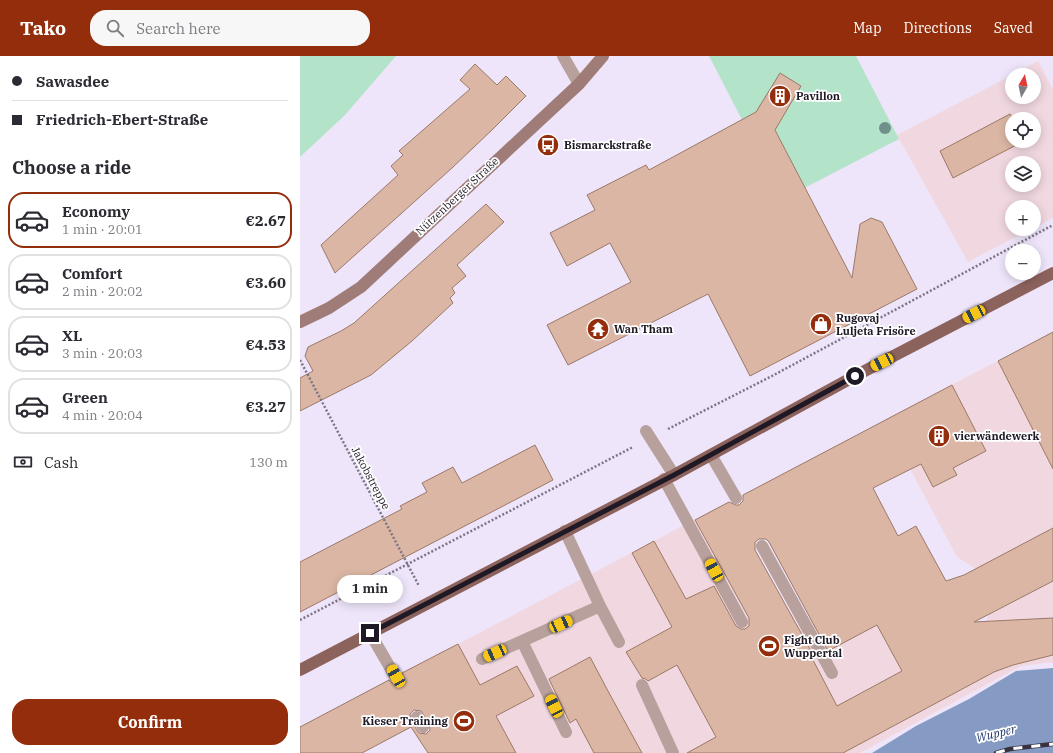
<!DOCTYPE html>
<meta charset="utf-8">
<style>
body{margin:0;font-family:"IBM Plex Serif",serif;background:#f7f7f7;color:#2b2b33;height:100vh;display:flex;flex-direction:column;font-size:15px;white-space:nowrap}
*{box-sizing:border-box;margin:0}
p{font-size:13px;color:#7c7c81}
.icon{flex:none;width:22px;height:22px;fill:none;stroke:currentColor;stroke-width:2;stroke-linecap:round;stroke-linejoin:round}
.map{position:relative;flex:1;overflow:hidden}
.side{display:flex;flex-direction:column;background:#fff;width:300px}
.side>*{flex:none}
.banner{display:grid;align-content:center;height:88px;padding:0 12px;background:#fff}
.needle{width:26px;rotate:9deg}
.tools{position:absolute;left:705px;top:12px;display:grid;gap:8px}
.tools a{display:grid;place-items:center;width:36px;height:36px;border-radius:50%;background:#fff;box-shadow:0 2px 10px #0003;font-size:20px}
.end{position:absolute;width:18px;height:18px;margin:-9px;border:5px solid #1f1926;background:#fff;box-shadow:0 0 0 2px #fff}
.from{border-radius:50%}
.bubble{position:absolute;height:28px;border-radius:14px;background:#fff;box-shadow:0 2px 10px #0003;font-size:13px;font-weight:700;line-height:28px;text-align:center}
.car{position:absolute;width:12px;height:24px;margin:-12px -6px;border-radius:5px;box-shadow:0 0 3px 1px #0007;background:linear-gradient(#f5c518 24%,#345 0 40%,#f5c518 0 76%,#345 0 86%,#f5c518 0)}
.banner b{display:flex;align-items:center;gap:14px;height:38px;font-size:15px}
.banner b+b{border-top:1px solid #e1e1e2}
.banner i{width:10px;height:10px;background:#2b2b33}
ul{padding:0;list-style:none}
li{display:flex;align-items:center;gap:12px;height:56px;margin:0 8px 6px;padding:0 4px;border:2px solid #e1e1e2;border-radius:16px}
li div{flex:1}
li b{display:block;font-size:15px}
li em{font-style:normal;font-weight:700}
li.current{border-color:#942d0b}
li>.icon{width:36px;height:36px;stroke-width:1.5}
h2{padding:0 12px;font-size:18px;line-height:48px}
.pay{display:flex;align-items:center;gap:10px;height:44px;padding:0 12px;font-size:15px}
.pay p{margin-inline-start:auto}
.primary-button{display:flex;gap:8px;margin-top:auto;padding:8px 12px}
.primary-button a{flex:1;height:46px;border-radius:16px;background:#942d0b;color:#fff;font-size:16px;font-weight:700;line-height:46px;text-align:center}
header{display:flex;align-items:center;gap:24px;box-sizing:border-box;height:56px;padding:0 20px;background:#942d0b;color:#fff}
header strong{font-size:19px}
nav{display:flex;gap:22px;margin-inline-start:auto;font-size:14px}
.search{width:280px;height:36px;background:#f7f7f7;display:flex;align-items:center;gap:10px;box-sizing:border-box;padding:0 14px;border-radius:16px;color:#7c7c81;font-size:15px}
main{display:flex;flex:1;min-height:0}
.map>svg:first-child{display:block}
.commercial{fill:#f1d8e0;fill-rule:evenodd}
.green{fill:#b3e3c9}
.water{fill:#869bc4}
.building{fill:#dbb6a4;stroke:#9b7968;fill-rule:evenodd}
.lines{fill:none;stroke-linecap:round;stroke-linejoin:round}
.path{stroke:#7d7586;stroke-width:2.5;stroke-dasharray:2 2;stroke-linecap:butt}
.lane{stroke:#b8a09c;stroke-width:12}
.street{stroke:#b8a09c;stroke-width:12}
.secondary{stroke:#9f7c77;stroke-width:12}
.primary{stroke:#8c625c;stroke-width:12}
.rail-casing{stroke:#383240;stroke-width:4.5}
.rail{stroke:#fff;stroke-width:3;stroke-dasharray:9;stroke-linecap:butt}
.tree{fill:#6f908b}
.route{stroke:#1f1926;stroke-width:5}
.labels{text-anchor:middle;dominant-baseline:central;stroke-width:3.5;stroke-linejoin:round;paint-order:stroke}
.poi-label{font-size:11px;font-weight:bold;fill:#1f1926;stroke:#fff;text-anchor:start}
.street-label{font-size:11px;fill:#1f1926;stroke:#fff}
.water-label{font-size:12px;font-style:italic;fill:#213a6e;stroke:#fff}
</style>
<header>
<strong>Tako</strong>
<div class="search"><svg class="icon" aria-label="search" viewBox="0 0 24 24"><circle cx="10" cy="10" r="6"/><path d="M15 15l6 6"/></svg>Search here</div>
<nav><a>Map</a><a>Directions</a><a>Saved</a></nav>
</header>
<main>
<section class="side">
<div class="banner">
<b><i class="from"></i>Sawasdee</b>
<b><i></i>Friedrich-Ebert-Straße</b>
</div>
<h2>Choose a ride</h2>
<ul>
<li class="current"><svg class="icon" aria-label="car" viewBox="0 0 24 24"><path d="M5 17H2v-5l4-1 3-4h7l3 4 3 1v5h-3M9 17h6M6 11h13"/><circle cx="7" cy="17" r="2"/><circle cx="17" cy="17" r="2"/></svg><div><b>Economy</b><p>1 min · 20:01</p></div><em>€2.67</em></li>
<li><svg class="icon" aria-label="car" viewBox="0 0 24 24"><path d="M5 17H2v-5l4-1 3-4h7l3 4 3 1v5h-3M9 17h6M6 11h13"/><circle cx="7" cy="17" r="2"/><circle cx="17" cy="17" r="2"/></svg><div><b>Comfort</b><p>2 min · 20:02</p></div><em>€3.60</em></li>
<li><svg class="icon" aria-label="car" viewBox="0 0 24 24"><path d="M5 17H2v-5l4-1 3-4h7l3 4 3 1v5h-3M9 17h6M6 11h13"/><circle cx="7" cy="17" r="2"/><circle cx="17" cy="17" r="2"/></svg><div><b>XL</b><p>3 min · 20:03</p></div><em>€4.53</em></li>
<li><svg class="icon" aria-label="car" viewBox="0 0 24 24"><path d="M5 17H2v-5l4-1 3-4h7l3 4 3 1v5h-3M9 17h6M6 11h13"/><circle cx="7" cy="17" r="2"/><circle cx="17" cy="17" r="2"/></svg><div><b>Green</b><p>4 min · 20:04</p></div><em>€3.27</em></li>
</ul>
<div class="pay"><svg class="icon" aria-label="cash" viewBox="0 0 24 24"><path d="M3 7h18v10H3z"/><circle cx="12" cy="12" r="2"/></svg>Cash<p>130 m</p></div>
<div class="primary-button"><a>Confirm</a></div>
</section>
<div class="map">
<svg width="753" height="697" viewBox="0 0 753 697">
<rect width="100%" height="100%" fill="#eee5fa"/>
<path class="commercial" d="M738 5 753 33V162L734 172V151H712V173H731L668 206 597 79 712 19V41H734V19H712ZM712 63H734V85H712ZM712 107H734V129H712Z
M753 276V606L721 610 560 697H142L101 618 428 446 495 570 560 537 679 586 693 545 676 513 657 501 584 364Z"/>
<path class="green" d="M0 0H96L45 59 0 101Z
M409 0H556L599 83 483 143Z"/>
<path class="water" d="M753 612V697H572L616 670 669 643 716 615Z"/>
<path class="building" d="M175 8 197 29 206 20 226 40 194 72 152 112 35 217 21 189 98 119 91 110 103 99 99 95 170 33 160 24Z
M480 17 501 30 475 74 552 222 560 168 571 162 582 166 617 233 450 320 408 238 268 309 247 269 331 226 310 187 267 210 250 177 295 154 287 139 346 109 349 114 456 56Z
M710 58 713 63H712V85H724L653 122 640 95Z
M186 148 204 166 157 209 166 220 152 232 155 237 150 242 153 247 112 285 71 319 0 355V322L13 315 5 300 8 291 41 275 54 267Z
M753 276V413L698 305Z
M652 329 686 395 653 412 657 419 633 431 621 408 573 432 598 480 616 470 646 525 664 519 753 472V525L674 566 753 562V599L713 609 694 616 543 697H387L416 681 377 609 348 625 346 623 342 622 326 596 372 571 332 497 354 485 386 543 414 530 436 570 441 573H445L449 570V562L395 464 429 446 436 449H439L443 445V439ZM459 483H466L469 486 528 595 577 569 602 615 537 650 513 604 515 602 455 494V486Z
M235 389 253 424 0 556V506L102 453 100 450 127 436 122 427 153 411 162 427Z
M158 588 180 629 217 610 234 640 196 660 216 697H128L111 671 62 697H0V671L89 624 92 627H98L102 623V617ZM114 654 121 655 129 667 130 674 126 678 119 677 111 665 110 658Z
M290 601 308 635 342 697H294L276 663 270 667 249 623Z"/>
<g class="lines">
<path class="path" d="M0 304 119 530
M368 373 472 320 753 169
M0 564 333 391"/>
<path class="lane" d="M346 375 374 419
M411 399 436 442
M364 423 442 566
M462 490 532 617
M300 550 319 586
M70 577 95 620
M222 585 266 676
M182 603 300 550 265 475
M342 629 373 697
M117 661 123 671"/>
<path class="street" d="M263 0 279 28"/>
<path class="secondary" d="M0 266 29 252 61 231 279 28 303 0"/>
<path class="primary" d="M0 614 374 419 555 320 753 217"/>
<g class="rail-casing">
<path id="rail" d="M696 697 710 693 753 688"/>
</g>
<use href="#rail" class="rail"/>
</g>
<circle class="tree" cx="585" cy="72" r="6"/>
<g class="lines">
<path class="route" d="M70 577 374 419 555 320"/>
</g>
<defs>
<g id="building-disc" transform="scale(1.15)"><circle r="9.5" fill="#942d0b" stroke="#fff"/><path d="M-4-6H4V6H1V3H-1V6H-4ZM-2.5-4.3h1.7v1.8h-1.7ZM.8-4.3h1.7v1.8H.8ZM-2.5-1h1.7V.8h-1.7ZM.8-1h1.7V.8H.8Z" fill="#fff"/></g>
<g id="bus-disc" transform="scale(1.15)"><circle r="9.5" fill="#942d0b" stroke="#fff"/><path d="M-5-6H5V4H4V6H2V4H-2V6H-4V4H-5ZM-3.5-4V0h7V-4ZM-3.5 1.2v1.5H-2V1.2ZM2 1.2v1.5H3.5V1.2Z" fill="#fff"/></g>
<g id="shop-disc" transform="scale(1.15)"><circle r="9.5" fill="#942d0b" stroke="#fff"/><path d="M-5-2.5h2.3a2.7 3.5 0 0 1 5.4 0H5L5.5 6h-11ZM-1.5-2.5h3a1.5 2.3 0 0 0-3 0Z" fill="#fff"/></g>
<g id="temple-disc" transform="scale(1.15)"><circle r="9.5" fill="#942d0b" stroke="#fff"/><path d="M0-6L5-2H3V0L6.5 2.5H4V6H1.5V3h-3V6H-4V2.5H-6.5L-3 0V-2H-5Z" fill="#fff"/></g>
<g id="stadium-disc" transform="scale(1.15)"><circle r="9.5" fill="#942d0b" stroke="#fff"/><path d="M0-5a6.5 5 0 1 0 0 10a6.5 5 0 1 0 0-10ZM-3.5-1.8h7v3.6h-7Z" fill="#fff"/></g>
</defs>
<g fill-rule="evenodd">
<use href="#building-disc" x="480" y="40"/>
<use href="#bus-disc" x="248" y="89"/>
<use href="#shop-disc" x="521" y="268"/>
<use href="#temple-disc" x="298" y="273"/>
<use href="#building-disc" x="639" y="380"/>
<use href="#stadium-disc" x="469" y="590"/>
<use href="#stadium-disc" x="164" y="665"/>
</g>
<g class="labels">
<g class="poi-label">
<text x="496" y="40">Pavillon</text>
<text x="264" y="89">Bismarckstraße</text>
<text x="536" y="262">Rugovaj<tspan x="536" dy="13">Luljeta Frisöre</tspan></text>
<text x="314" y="273">Wan Tham</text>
<text x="654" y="380">vierwändewerk</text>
<text x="484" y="584">Fight Club<tspan x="484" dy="13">Wuppertal</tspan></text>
<text x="148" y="665" text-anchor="end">Kieser Training</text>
</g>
<g class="street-label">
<text transform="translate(157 140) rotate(-43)">Nützenberger Straße</text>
<text transform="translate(71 422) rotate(62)">Jakobstreppe</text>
</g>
<g class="water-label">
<text transform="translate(696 677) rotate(-14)">Wupper</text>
</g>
</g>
</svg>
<div class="tools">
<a><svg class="needle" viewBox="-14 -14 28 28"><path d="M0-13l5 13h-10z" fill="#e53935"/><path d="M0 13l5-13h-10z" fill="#7c7c81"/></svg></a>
<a><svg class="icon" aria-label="locate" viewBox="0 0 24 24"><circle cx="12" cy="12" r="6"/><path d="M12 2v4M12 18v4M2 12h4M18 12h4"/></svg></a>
<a><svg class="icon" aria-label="layers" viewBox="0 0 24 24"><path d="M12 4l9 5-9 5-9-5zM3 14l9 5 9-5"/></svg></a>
<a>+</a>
<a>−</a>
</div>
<i class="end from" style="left:555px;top:320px"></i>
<i class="end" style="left:70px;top:577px"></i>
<div class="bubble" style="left:37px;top:519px;width:66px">1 min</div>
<i class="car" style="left:674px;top:258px;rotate:243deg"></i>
<i class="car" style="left:582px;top:306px;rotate:243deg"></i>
<i class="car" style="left:414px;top:514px;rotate:331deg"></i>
<i class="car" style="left:261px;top:568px;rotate:66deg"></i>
<i class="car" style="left:195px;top:597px;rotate:246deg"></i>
<i class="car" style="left:96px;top:620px;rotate:330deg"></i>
<i class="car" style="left:254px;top:650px;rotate:334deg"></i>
</div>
</main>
